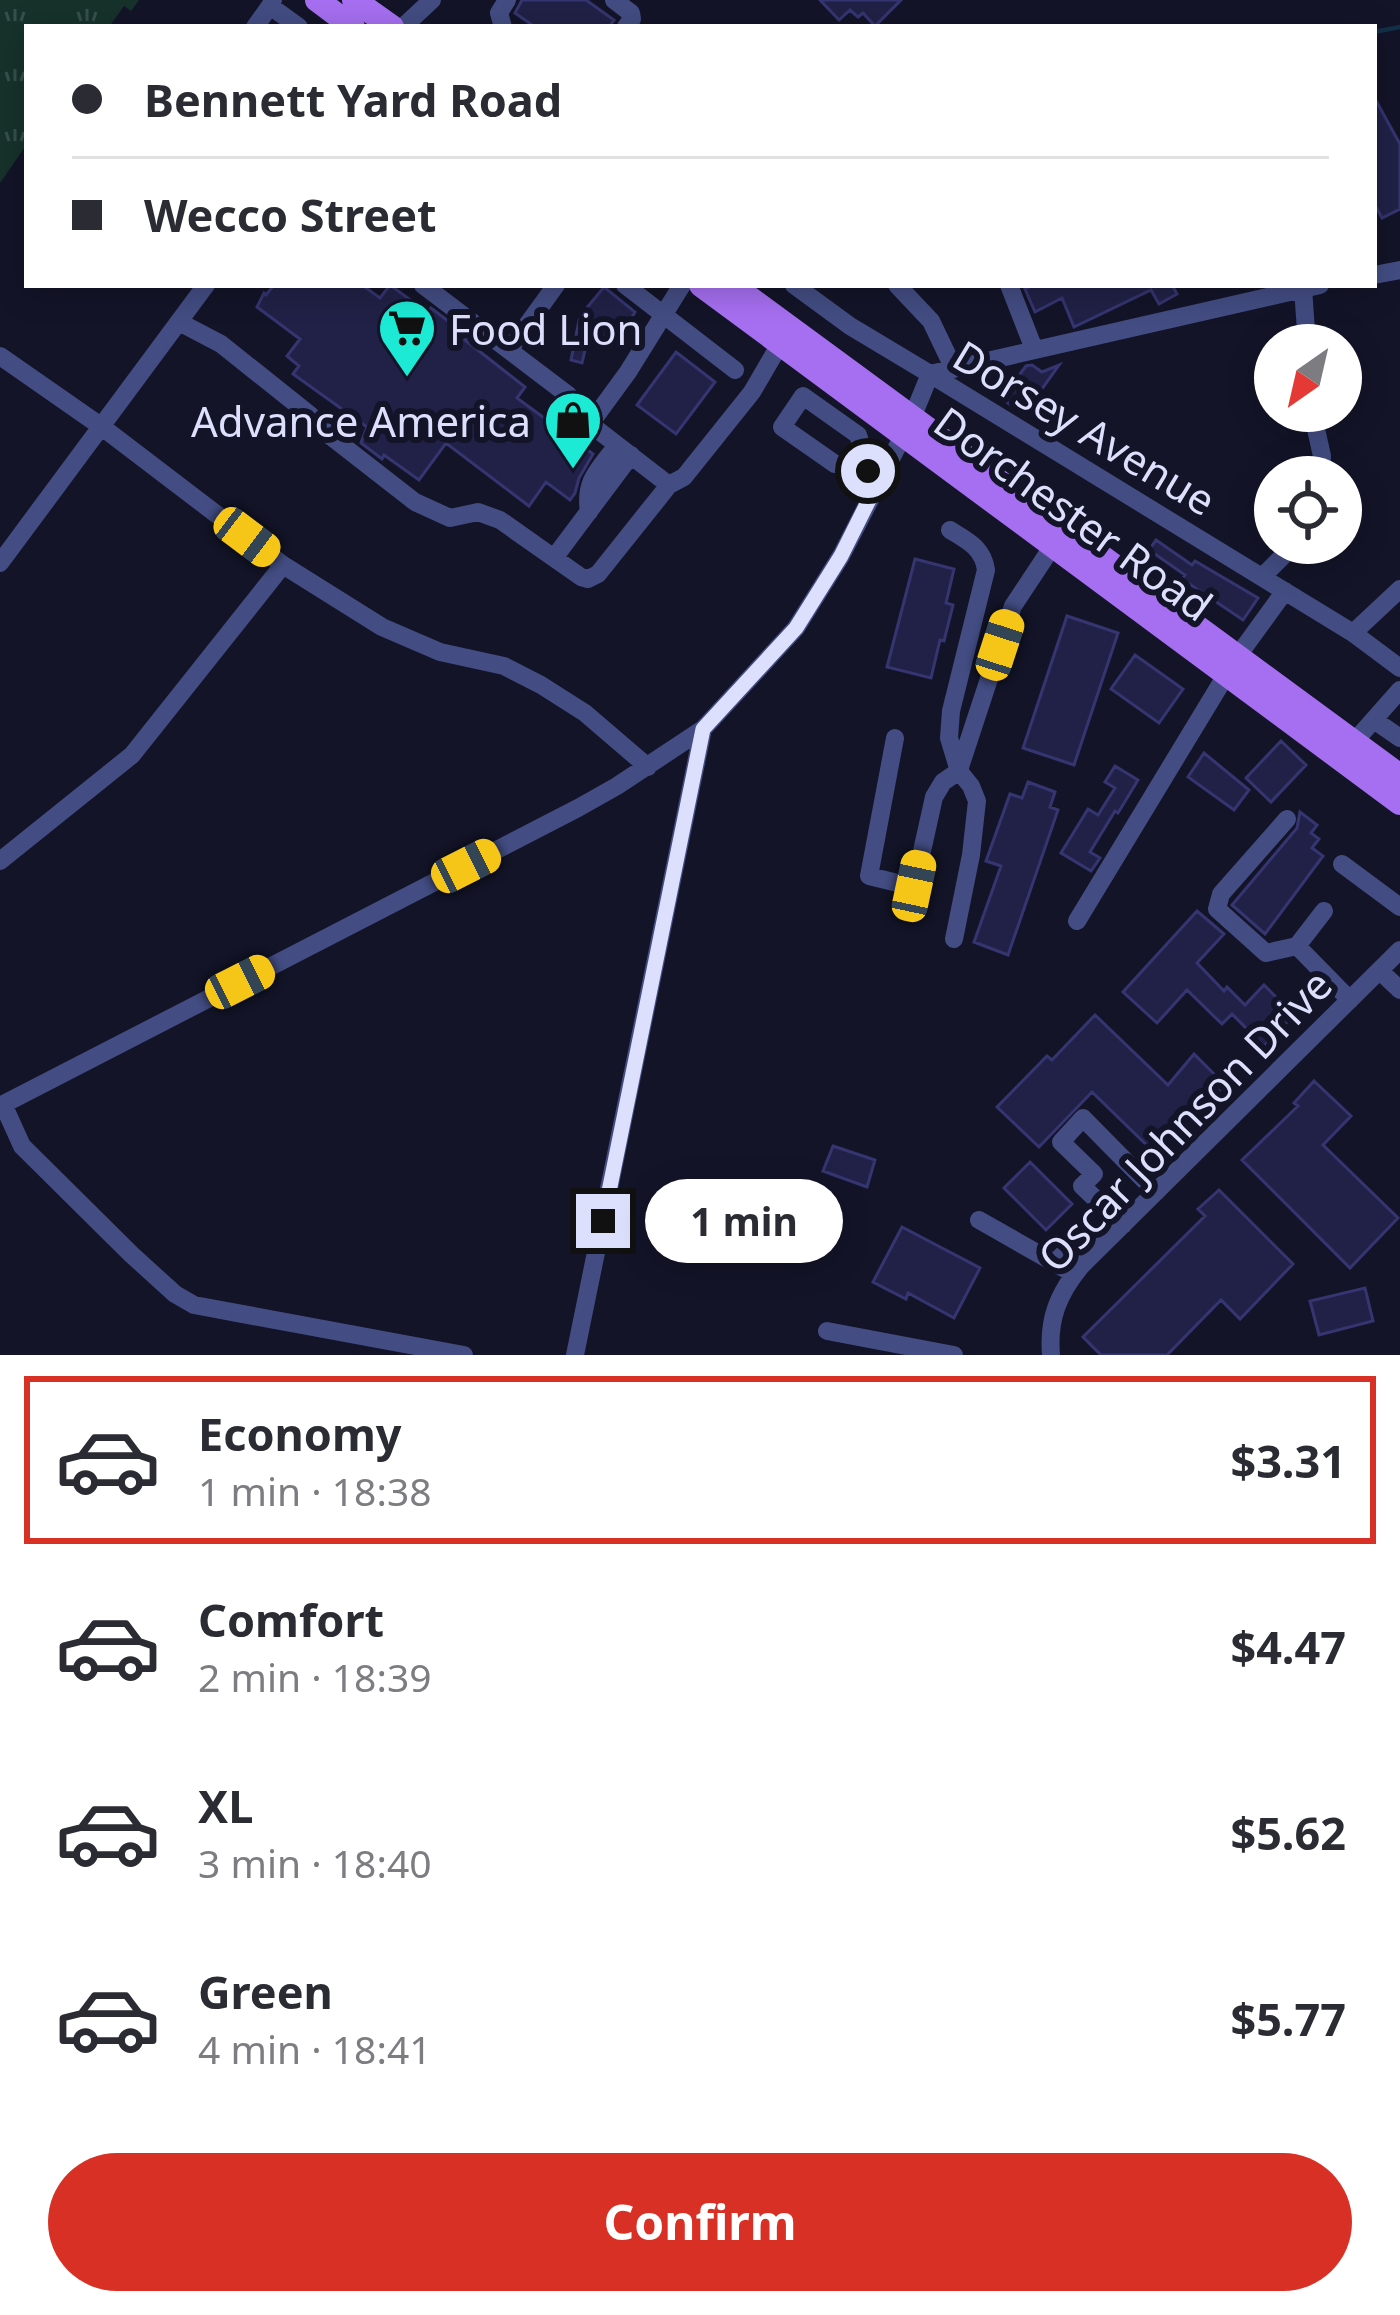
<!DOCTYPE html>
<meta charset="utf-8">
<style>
body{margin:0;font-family:"Noto Sans",sans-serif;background:#f7f7f7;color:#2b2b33;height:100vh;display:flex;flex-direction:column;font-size:45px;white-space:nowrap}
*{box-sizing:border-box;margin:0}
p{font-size:39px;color:#7c7c81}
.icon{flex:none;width:66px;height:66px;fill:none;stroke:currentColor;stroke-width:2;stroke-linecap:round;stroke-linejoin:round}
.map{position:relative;height:1355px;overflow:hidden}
.drawer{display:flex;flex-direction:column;background:#fff;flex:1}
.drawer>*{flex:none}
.banner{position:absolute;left:24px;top:24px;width:1353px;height:264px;border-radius:0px;box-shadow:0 6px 30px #0003;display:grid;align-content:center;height:264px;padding:0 48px;background:#fff}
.needle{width:78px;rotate:214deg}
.controls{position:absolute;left:1254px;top:324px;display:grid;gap:24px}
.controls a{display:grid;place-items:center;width:108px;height:108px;border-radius:50%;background:#fff;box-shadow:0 6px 30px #0003;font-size:60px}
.end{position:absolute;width:54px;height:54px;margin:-27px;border:15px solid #dde0fc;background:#111;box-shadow:0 0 0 6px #111}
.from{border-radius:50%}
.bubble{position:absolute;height:84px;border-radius:42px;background:#fff;box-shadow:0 6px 30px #0003;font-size:39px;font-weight:700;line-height:84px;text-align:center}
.car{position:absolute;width:36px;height:72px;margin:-36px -18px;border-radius:15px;box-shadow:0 0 9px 3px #0007;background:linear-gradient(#f5c518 24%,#345 0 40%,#f5c518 0 76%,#345 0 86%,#f5c518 0)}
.banner b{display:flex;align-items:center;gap:42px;height:114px;font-size:45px}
.banner b+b{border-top:3px solid #e1e1e2}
.banner i{width:30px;height:30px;background:#2b2b33}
ul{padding:21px 0 0;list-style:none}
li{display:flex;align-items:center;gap:36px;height:168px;margin:0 24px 18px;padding:0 24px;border:6px solid transparent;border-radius:0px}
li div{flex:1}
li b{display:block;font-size:45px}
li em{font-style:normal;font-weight:700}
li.active{border-color:#d93025}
li>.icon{width:108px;height:108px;stroke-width:1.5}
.primary-button{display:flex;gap:24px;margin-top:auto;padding:24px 48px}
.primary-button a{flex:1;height:138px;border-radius:72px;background:#d93025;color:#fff;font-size:48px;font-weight:700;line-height:138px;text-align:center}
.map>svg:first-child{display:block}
.grass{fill:url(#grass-tufts)}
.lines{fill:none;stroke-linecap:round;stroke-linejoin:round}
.stream{stroke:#123047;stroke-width:4.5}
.building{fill:#212147;stroke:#353571;stroke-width:3}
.minor{stroke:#434d83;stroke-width:18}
.major{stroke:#a66ff1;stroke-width:24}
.route{stroke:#dde0fc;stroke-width:15}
.labels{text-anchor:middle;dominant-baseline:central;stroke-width:12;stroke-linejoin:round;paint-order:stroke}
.poi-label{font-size:42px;fill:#dde0fc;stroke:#131428;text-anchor:start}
.street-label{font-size:42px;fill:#dde0fc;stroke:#131428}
</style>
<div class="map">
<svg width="1400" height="1355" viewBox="0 0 1400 1355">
<defs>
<pattern id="grass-tufts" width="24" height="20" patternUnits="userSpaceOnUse" patternTransform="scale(3)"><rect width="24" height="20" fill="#16322b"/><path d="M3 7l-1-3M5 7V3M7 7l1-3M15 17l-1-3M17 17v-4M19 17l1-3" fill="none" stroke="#374f4b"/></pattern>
</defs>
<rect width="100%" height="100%" fill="#131428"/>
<path class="grass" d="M0 0H139L131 11 124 6 109 27H27V144L0 183Z"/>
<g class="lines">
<path class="stream" d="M1374 32 1400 27"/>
</g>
<path class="building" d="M522 0H586L614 20 609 27H535L515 13Z
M820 0H901L875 26 863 13 858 17 850 10 839 20Z
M1374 97 1400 144V209L1382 218 1374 203Z
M274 285H362L380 298 390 285 427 312 431 308 468 336 465 340 525 387 517 398 593 454 579 478 575 493 570 500 546 482 529 506 446 443 419 480 384 455 382 459 361 443 367 427 293 374 299 366 287 356 300 339 257 307 264 293 266 295Z
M1033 285H1172L1177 294 1159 304 1151 290 1074 327 1062 298 1035 312 1025 289Z
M604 287 635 312 630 320 632 321 618 340 614 337 609 344 590 329 582 363 571 360 580 316Z
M676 352 715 382 676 434 637 405Z
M1032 365 1042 372 1059 365 1024 414 992 392 1004 375 1014 382 1026 366Z
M1156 540 1192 565 1195 561 1258 598 1243 620 1182 579 1185 575 1149 550Z
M915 559 954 569 946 603 953 605 944 641 940 640 931 678 887 667Z
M1067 616 1118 633 1074 765 1023 748Z
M1135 655 1183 689 1159 723 1111 689Z
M1281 741 1306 765 1271 802 1246 778Z
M1204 753 1249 790 1234 810 1188 777Z
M1115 766 1138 780 1118 813 1115 811 1090 852 1100 858 1091 871 1061 853 1088 809 1098 815 1115 788 1105 782Z
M1028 782 1055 792 1050 807 1058 810 1008 955 974 942 1001 866 986 861 1010 794 1022 798Z
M1300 812 1317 825 1311 833 1319 839 1312 848 1323 856 1265 934 1232 905 1297 828Z
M1197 911 1224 934 1197 963 1224 991 1227 987 1245 1005 1264 985 1294 1015 1264 1046 1232 1014 1222 1024 1187 990 1157 1023 1123 992Z
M1095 1015 1168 1085 1194 1054 1225 1085 1158 1156 1092 1092 1039 1147 997 1107 1047 1056 1052 1060Z
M1314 1081 1351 1116 1323 1145 1398 1218 1350 1268 1242 1160 1298 1106 1294 1103Z
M833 1146 875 1160 867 1187 823 1171Z
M1030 1162 1072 1204 1046 1230 1004 1188Z
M1219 1190 1293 1264 1240 1319 1221 1300 1167 1355H1101L1083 1337 1205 1216 1198 1209Z
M902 1227 980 1268 954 1318 908 1293 906 1299 873 1282Z
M1365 1288 1373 1321 1319 1335 1310 1301Z"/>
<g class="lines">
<path class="minor" d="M273 0 270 6 299 27
M614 0 631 13 632 19 626 27
M255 27 270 6
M403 27 432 0
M503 27 499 13 507 0
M1374 275 1400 270
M423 285 568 395 590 424 669 485 684 477 752 392 780 344
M625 285 735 370
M794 285 850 326 930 374 1353 633 1400 668
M897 285 931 321 954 369
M1009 285 1034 349
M1303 288 1307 345
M179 322 221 344 310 415 329 435 415 502 450 518 478 512 500 520 581 577 588 579 598 574 669 485
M509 350 556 285
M0 356 102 427 283 565 382 627 440 652 504 666 541 685 585 713 648 767
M930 374 1320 285
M1312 411 1322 456 1321 477
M590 424 628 372 682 285
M856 468 862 448 858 435 803 396 782 427 835 464 882 474
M589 512C584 480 599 470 617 445
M950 530C968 541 983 548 986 570L951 711 949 738 959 771 971 786 977 801 971 855 954 939
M554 558 631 455
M0 563 206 285
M1262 577 1296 543
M1353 633 1400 589
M1374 720 1400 738
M895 738 869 876 914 887 934 797 943 782 959 771
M1354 742 1400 690
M959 770 1013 606 1058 538
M1287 819 1221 894 1217 909 1266 953 1297 946
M0 861 132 755 283 565
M1342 864 1400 907
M1324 911 1297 946 1350 1000
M1077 921 1237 657 1285 591
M1380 971 1400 990
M3 1104 22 1146 132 1255 175 1294 194 1305 464 1355
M0 1106 578 808 617 786 703 729 796 628 841 556 912 418 930 374
M979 1220 1074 1274
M1123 1225 1082 1186 1094 1174 1061 1142 1083 1118 1156 1192
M1056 1262 1086 1230
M827 1331 954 1355
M575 1355 703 729
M1051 1355C1048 1319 1058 1294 1081 1266L1400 950"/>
<path class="major" d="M317 0 353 27
M354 0 392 27
M701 285 1400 803
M732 285 1400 776"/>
</g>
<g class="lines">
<path class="route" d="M603 1221 703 729 796 628 841 556 882 474 868 471"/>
</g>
<defs>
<g id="supermarket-pin" transform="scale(3)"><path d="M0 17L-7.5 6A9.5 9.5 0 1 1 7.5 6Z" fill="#1cead5" stroke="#131428"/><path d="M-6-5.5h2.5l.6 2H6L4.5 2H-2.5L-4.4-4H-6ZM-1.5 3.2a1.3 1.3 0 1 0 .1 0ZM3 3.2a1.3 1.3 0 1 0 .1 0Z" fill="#111"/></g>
<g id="shop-pin" transform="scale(3)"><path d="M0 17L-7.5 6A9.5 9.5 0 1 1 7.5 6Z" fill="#1cead5" stroke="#131428"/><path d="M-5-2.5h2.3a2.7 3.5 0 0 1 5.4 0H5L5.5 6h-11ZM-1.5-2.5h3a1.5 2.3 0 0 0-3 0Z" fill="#111"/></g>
</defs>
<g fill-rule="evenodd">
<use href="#supermarket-pin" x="407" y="328"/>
<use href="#shop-pin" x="573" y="420"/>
</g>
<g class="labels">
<g class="poi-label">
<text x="449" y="328">Food Lion</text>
<text x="531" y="420" text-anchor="end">Advance America</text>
</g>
<g class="street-label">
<text transform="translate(1085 427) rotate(31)">Dorsey Avenue</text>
<text transform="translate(1074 513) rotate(36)">Dorchester Road</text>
<text transform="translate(1184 1120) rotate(-46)">Oscar Johnson Drive</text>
</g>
</g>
</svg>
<div class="controls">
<a><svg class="needle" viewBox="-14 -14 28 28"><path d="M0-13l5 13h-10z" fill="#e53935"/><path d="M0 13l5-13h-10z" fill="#7c7c81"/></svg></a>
<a><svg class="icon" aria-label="locate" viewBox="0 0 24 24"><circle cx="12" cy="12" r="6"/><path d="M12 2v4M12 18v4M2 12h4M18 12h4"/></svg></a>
</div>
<i class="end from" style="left:868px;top:471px"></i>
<i class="end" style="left:603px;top:1221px"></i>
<div class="bubble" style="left:645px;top:1179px;width:198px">1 min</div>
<i class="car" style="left:247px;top:537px;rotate:127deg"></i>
<i class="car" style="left:1000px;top:645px;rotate:18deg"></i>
<i class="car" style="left:466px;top:866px;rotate:63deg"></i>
<i class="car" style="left:914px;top:886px;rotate:12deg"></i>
<i class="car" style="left:240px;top:982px;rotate:63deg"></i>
<div class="banner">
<b><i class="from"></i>Bennett Yard Road</b>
<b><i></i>Wecco Street</b>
</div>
</div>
<section class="drawer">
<ul>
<li class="active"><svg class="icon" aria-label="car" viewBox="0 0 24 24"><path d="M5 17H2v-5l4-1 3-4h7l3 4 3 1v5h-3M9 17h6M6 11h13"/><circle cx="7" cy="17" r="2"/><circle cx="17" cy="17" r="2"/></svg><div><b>Economy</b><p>1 min · 18:38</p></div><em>$3.31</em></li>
<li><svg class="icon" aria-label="car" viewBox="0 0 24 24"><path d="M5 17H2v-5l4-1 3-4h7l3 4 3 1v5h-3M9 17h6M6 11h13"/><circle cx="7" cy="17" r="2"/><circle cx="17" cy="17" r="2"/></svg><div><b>Comfort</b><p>2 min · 18:39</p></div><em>$4.47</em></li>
<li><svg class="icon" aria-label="car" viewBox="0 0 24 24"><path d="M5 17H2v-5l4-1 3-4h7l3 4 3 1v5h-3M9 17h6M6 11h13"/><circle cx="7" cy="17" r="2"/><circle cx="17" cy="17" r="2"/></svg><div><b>XL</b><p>3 min · 18:40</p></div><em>$5.62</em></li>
<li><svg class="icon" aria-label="car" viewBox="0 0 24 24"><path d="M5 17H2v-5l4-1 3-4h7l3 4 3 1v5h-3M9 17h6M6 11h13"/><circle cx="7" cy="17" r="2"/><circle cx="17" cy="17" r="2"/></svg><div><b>Green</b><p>4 min · 18:41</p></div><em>$5.77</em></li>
</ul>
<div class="primary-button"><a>Confirm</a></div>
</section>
